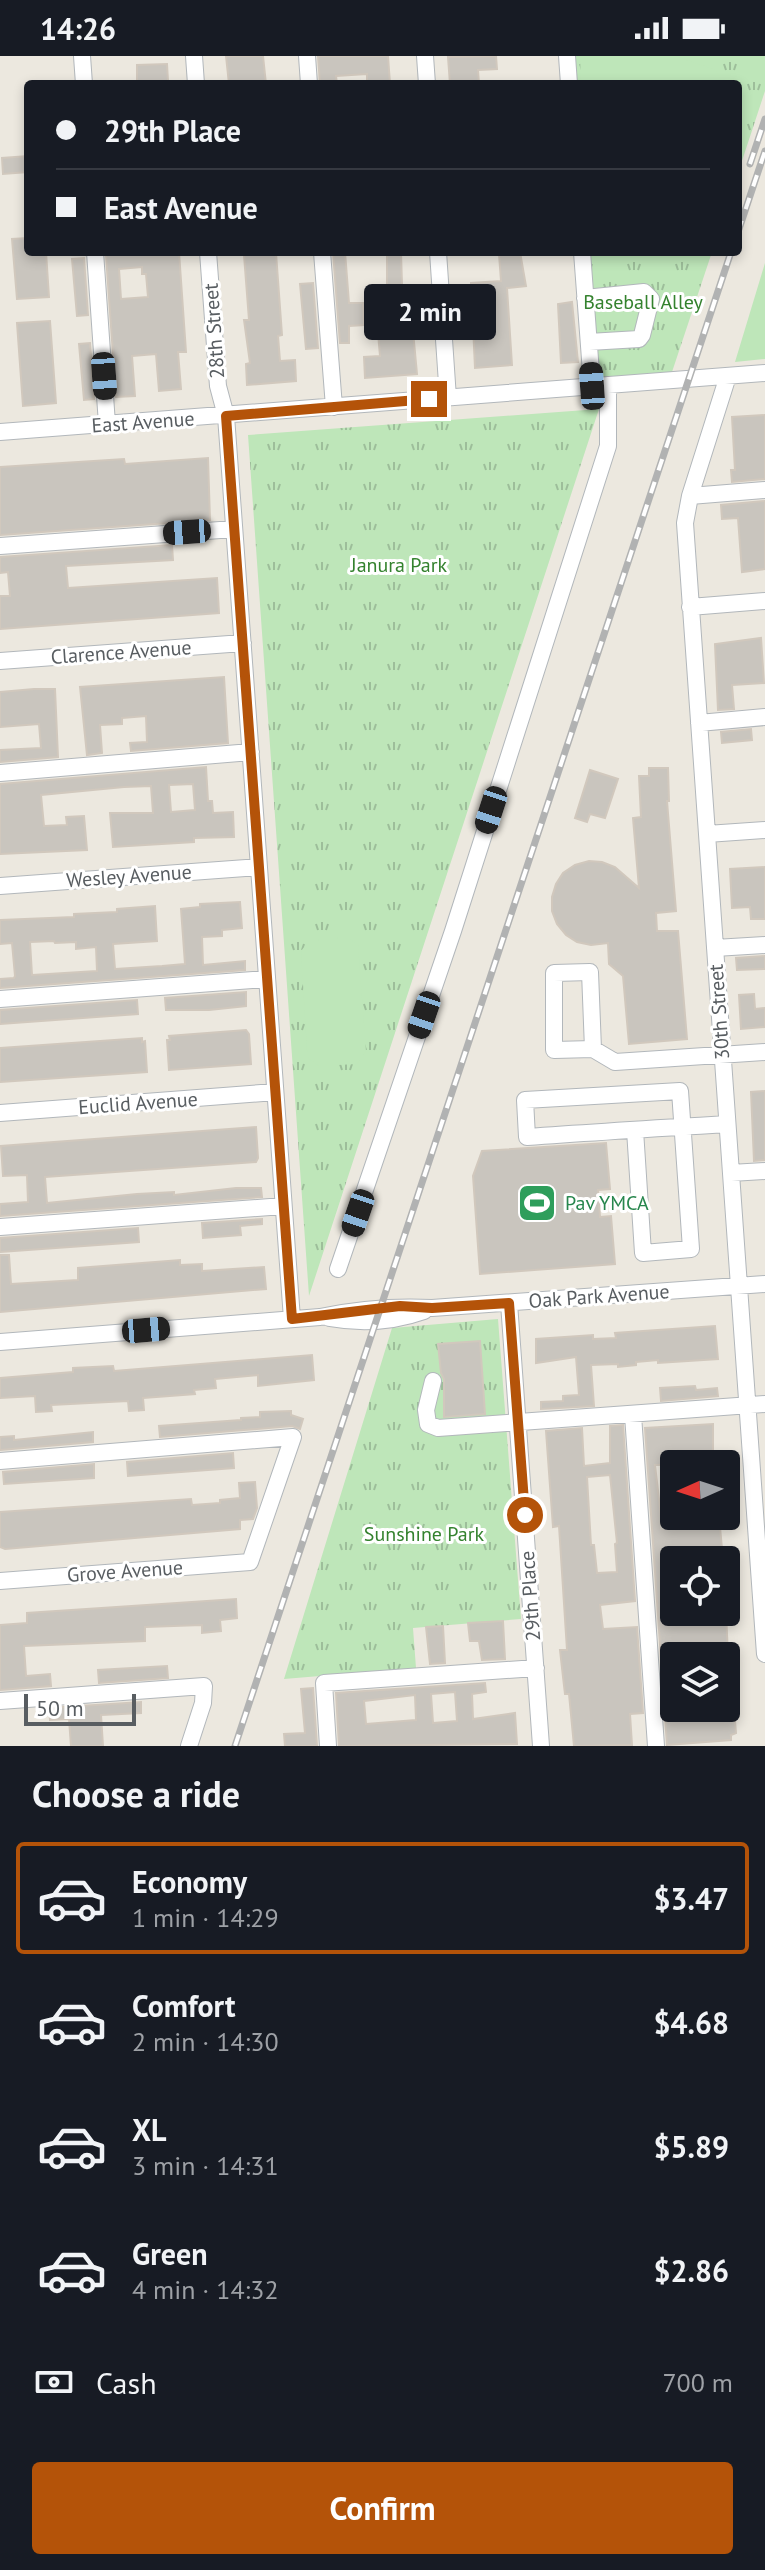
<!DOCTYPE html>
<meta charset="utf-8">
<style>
body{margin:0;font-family:"PT Sans",sans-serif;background:#20242c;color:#f1f3f6;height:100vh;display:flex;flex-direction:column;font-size:30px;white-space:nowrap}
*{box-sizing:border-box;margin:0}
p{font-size:26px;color:#9ea1a6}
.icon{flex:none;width:44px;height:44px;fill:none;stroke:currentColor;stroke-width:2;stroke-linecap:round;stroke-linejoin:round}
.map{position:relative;height:1690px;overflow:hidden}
.drawer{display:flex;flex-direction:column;background:#171b24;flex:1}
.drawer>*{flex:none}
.banner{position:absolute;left:24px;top:24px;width:718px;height:176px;border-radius:8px;box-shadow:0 4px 12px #0003;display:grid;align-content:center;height:176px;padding:0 32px;background:#171b24}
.needle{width:52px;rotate:267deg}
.tools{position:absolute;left:660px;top:1394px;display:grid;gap:16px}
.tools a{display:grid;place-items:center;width:80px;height:80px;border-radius:8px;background:#171b24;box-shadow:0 4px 12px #0003;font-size:40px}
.scale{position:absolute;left:24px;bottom:20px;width:112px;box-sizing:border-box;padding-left:8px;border:4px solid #585d61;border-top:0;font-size:22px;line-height:28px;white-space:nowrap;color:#585d61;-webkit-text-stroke:6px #fff;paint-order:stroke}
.end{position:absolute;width:36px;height:36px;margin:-18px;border:10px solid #b45309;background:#fff;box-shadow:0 0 0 4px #fff}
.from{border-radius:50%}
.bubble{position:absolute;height:56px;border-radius:8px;background:#171b24;box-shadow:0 4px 12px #0003;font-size:26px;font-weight:700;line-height:56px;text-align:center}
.car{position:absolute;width:24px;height:48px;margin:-24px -12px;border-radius:10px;box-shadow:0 0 6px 2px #0007;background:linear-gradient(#222 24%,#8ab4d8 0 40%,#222 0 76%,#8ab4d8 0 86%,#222 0)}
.banner b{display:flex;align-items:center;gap:28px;height:76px;font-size:30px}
.banner b+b{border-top:2px solid #363941}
.banner i{width:20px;height:20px;background:#f1f3f6}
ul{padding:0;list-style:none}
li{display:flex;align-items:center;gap:24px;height:112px;margin:0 16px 12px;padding:0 16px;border:4px solid transparent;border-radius:8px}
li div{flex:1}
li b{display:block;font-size:30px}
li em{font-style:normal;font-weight:700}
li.selected{border-color:#b45309}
li>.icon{width:72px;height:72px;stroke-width:1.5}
h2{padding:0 32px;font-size:36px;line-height:96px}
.pay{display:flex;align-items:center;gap:20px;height:88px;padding:0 32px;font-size:30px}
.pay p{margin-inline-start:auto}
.button{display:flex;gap:16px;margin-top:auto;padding:16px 32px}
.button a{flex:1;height:92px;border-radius:8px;background:#b45309;color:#fff;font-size:32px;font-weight:700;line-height:92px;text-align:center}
.status{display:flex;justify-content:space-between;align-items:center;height:56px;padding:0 40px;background:#171b24;direction:ltr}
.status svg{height:22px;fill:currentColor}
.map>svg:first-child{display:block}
.park{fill:url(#park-tufts)}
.pitch{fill:#bee6b9}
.building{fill:#c9c5be;stroke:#d1c8bd;stroke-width:2;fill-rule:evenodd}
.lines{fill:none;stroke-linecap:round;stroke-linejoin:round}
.minor-casing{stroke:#b2b7bb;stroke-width:18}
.minor{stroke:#fff;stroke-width:16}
.rail-casing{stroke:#b1b2b2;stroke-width:7}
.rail{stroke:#fff;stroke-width:4;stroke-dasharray:12;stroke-linecap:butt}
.route{stroke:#b45309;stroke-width:10}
.labels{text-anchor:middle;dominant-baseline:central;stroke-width:6;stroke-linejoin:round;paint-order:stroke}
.park-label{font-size:20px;fill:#34822e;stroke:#fff}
.street-label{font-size:20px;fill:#585d61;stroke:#fff}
.leisure-label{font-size:20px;fill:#27864d;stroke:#fff;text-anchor:start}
</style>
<div class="status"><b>14:26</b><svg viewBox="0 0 49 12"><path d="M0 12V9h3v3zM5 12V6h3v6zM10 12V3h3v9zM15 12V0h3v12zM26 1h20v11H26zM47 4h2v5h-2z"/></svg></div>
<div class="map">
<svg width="765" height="1690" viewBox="0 0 765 1690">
<defs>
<pattern id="park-tufts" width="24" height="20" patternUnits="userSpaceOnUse" patternTransform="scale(2)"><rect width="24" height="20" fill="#bee6b9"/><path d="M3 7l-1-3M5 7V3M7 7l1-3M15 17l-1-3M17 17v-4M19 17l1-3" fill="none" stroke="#9dbe9a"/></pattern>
</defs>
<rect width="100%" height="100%" fill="#ece8df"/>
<path class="park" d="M571 0H765V35L738 117V28H573Z
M587 196H712L672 316 597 322Z
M599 353 309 1240 248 379Z
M498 1263 521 1563 413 1572 416 1612 284 1623 392 1272Z"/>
<path class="pitch" d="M580 0H675L716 14 723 28H581Z
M765 207V303L735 306Z
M347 881 358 889 366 995 357 1008 319 1010 309 1003 307 994 301 895 309 885Z"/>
<path class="building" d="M226 0H263L266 28H229Z
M318 0H388L390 28H367V18L336 20 337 28H320Z
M496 0 497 13 478 14 479 28H450L448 1Z
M167 8 168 25 137 26V9Z
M28 100V116L3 118 2 102Z
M28 182V196H46L49 241 17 243 12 183Z
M179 196 186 296H178L181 333 159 335 156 298 132 300 135 340 116 341 106 199ZM142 211V218H146L148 241 121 243 119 213Z
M333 196H345L349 247H363L364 269 349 270V287H340Z
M387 196H401L402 229 387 230Z
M520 196 526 230 507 232 512 309 475 312 471 227 501 225 499 198Z
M276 197 282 279 278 280 280 305 295 304 296 325 247 329 246 308 250 307 244 264H249L244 199Z
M84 202 88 259 77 260 72 203Z
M313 227 318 292 306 293 300 228Z
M572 246 578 306 561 307 558 248Z
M50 265 56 347 23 350 17 267Z
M413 275 417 318 365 322 364 301 380 300 378 277Z
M90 287 94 343 84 344 79 288Z
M765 359V423L732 426 731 414H735L732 361Z
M208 402 210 464 0 479V411L124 403 125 408Z
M765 445V513L742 516 738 462 722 463 721 449Z
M172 489 173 504 66 510 68 532 217 522 219 557 0 573V540H10L8 516 0 517V501Z
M761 582 764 627 732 629 734 653 718 654 715 588Z
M224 621 228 687 131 695 130 687 147 686 146 660 122 662V668L100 669 102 697 87 699 80 631Z
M34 633H55L58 701 0 706V694L41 692 39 668 0 671V636Z
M751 673 752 684 722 687 721 676Z
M206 711 208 745H212L213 757 233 756 234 781 194 782V786L113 791 110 757H153L151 730 124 731 41 739 44 770 67 769 66 761 84 760 87 794 0 798V728ZM193 728 195 754 171 756 169 729Z
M649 712H668L669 745H667L676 855 656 857 657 875H678L687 983 629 988 623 920 609 908 608 887 591 889 577 886 566 879 557 868 552 855V841L556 828 563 817 575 809 589 805 602 806 615 811 639 832 633 762 641 761 639 720H649Z
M590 714 618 723 605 762 590 758 587 766 575 762Z
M765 811V863H751L750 851 732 852 730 813Z
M240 846 242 872 222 874V880L202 881 203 909 245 905V914L0 932V923L14 922 15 920 12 887 0 888V864L74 861V858L117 856V853L155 850 157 885 113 888 115 913 162 910 185 908 181 853 200 851V848ZM54 885 55 887 76 886V893L96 891 97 915 32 919 30 886Z
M765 900V913L737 914 736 902Z
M246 936V950L209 954H166L165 942Z
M754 938 755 953 765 952V971L741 973 739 939Z
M137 944 138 958 0 968V954Z
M246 974 249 978 251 1008 169 1014 167 984H170L169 980Z
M142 982V986L145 985 147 1016 0 1026V992Z
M765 1035V1104L754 1105 751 1036Z
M256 1071 258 1102 256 1106 45 1121 47 1147 137 1138 174 1136V1139L236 1132H261L262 1141 0 1160V1148L28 1146 27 1119 3 1120 1 1090Z
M606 1087 610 1133 598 1134 600 1161 611 1160 615 1208 480 1218 473 1120 482 1095Z
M262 1163V1168L240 1170 241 1179 203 1182 202 1167Z
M138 1172 139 1186 0 1196V1182Z
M0 1199H9L11 1228 78 1224V1212L180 1204V1209L202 1208V1215L264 1211 266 1233 0 1256Z
M715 1270 718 1303 658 1307V1304L636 1306V1309L618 1311V1308L591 1309 594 1350 541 1353V1346L563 1345V1340L579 1339 576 1301 536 1307V1283L593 1279V1283L616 1282 615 1277Z
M480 1285 485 1358 444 1361V1323L441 1317 438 1288Z
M312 1299 314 1324 258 1330V1319L215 1323 216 1332 194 1334 195 1338 143 1342 144 1354 129 1355 128 1345 51 1349 52 1355 36 1356 35 1340 0 1342V1322L73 1316V1312L113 1310 114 1315Z
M695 1330 696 1334 717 1332 718 1340 661 1345 660 1332Z
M291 1355V1359L303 1363 300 1373 292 1370 160 1381 159 1370 241 1364V1362L260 1361V1356Z
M713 1368V1408L655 1409 661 1460H719L723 1504H664L667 1556H726L728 1600H671L674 1652H734L736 1677 731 1679V1684L667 1689 645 1372Z
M623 1369 635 1545 600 1549 603 1573 637 1571 643 1657 630 1658 632 1689 574 1690 569 1638H565L563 1621 560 1594H567L559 1470 553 1471 546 1375 582 1372 584 1410 610 1407V1370ZM610 1419 617 1487 615 1488 617 1516 597 1517 594 1489H591L587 1421Z
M93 1376V1386L0 1394V1381L14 1380V1384Z
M233 1397 234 1412 128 1420 127 1406Z
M94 1408V1422L4 1428 3 1416Z
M255 1426 257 1452 253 1463 240 1464V1473L5 1493 0 1491V1456L191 1443 192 1449 220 1447V1444L240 1442 239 1427Z
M236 1543 237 1562 220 1564 221 1575 202 1577V1569L145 1571V1585L24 1590 26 1620 50 1618 51 1630 0 1634V1569L27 1567V1557Z
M503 1565 505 1603 482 1604 479 1585H470L468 1567Z
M443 1570 445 1607 430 1608 426 1571Z
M167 1610 168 1622 99 1627 98 1614Z
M485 1627 486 1636 472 1638 473 1663 515 1657 517 1688 339 1690 336 1637ZM455 1636 457 1665 433 1667 431 1638ZM415 1639 416 1664 366 1668 364 1645Z
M313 1632 317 1690H285L284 1678 305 1677 301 1633Z
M141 1646V1657L101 1659 103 1690H71L69 1663 50 1664 49 1652Z"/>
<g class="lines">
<g class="minor-casing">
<path id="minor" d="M82 0 84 28
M194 0 196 28
M307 0 309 28
M425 0 427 28
M567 0 569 28
M95 196 107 368
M208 196 218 330 226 360 292 1263
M322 196 334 351
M438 196 448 342
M582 196 592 330
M585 242 644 236 651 243 642 279 639 283 589 286
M728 320 690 440 685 467 765 1598
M0 376 765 317
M690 440 765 434
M0 490 234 473
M690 551 765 545
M0 605 243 587
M699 667 765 661
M0 717 251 696
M707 778 765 774
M0 830 259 811
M715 892 765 889
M0 943 267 923
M593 993 590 916 554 917V994L593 993 615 1006 765 996
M0 1057 275 1036
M635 1074 643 1197 691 1193 680 1035 525 1044 527 1081C594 1076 661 1072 727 1068
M731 1117 765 1115
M0 1171 283 1150
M338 1213 453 875 608 390V329
M509 1247 541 1690
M329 1262C362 1268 393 1266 424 1255
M0 1286 320 1261C358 1253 394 1250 432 1252L765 1228
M433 1325 426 1354 428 1368 438 1372 765 1348
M633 1359 656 1690
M0 1405 293 1381 250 1506 0 1525
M0 1645 204 1630 203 1647 189 1690
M328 1690 324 1627 536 1612"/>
</g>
<use href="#minor" class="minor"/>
<g class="rail-casing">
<path id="rail" d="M750 108 765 63
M738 176 765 95
M235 1690 731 196"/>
</g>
<use href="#rail" class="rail"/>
</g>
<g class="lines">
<path class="route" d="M429 343 226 360 292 1263 400 1250 432 1252 509 1247 525 1459"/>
</g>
<defs>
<g id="stadium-square" transform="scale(2)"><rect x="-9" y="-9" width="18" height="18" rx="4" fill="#2e9e5b" stroke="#fff"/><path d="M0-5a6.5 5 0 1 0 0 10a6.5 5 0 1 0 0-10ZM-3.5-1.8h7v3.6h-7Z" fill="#fff"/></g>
</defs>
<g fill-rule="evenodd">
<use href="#stadium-square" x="537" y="1147"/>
</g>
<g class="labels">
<g class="park-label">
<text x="643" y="246">Baseball Alley</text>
<text x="399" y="509">Janura Park</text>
<text x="424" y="1478">Sunshine Park</text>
</g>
<g class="street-label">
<text transform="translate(214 275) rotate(-94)">28th Street</text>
<text transform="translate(143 366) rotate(-4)">East Avenue</text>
<text transform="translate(121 596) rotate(-4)">Clarence Avenue</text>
<text transform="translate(129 820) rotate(-4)">Wesley Avenue</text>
<text transform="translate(719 956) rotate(-94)">30th Street</text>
<text transform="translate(138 1047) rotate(-4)">Euclid Avenue</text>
<text transform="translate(599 1240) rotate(-4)">Oak Park Avenue</text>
<text transform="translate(125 1515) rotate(-4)">Grove Avenue</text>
<text transform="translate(530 1540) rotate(-94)">29th Place</text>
</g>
<g class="leisure-label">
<text x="565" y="1147">Pav YMCA</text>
</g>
</g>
</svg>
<div class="tools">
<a><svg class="needle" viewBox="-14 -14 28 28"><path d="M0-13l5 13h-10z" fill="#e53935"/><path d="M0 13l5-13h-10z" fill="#9ea1a6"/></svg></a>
<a><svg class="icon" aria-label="locate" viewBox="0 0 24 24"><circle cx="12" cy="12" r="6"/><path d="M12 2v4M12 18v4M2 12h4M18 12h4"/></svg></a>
<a><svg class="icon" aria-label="layers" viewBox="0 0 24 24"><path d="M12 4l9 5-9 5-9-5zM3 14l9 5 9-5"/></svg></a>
</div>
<div class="scale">50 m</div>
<i class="end from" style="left:525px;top:1459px"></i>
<i class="end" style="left:429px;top:343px"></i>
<div class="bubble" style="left:364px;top:228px;width:132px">2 min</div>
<i class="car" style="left:104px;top:320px;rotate:176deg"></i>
<i class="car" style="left:592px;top:330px;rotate:356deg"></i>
<i class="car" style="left:187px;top:476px;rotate:266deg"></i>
<i class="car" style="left:491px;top:754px;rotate:198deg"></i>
<i class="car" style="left:424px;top:959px;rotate:199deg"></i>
<i class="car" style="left:358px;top:1157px;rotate:199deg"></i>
<i class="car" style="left:146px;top:1274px;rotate:85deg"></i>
<div class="banner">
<b><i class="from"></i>29th Place</b>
<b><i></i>East Avenue</b>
</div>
</div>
<section class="drawer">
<h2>Choose a ride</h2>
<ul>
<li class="selected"><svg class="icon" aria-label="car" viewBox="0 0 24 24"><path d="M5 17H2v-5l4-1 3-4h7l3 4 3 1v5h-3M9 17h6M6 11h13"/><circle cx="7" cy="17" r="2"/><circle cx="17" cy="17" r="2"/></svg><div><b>Economy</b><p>1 min · 14:29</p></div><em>$3.47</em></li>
<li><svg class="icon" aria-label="car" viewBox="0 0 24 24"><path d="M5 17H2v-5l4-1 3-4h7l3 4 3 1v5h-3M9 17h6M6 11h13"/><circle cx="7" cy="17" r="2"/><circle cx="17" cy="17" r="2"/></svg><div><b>Comfort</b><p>2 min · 14:30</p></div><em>$4.68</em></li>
<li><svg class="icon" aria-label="car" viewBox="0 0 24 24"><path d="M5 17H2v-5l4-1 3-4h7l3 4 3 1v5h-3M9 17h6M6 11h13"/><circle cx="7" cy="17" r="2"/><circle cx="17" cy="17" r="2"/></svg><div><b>XL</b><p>3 min · 14:31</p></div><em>$5.89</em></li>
<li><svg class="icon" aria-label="car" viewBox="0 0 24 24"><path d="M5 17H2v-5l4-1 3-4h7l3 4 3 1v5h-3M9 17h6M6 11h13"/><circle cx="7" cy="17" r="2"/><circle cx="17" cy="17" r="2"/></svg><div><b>Green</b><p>4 min · 14:32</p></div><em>$2.86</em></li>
</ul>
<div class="pay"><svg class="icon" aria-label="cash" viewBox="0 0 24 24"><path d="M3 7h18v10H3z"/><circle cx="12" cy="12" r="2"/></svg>Cash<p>700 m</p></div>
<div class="button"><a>Confirm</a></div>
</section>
